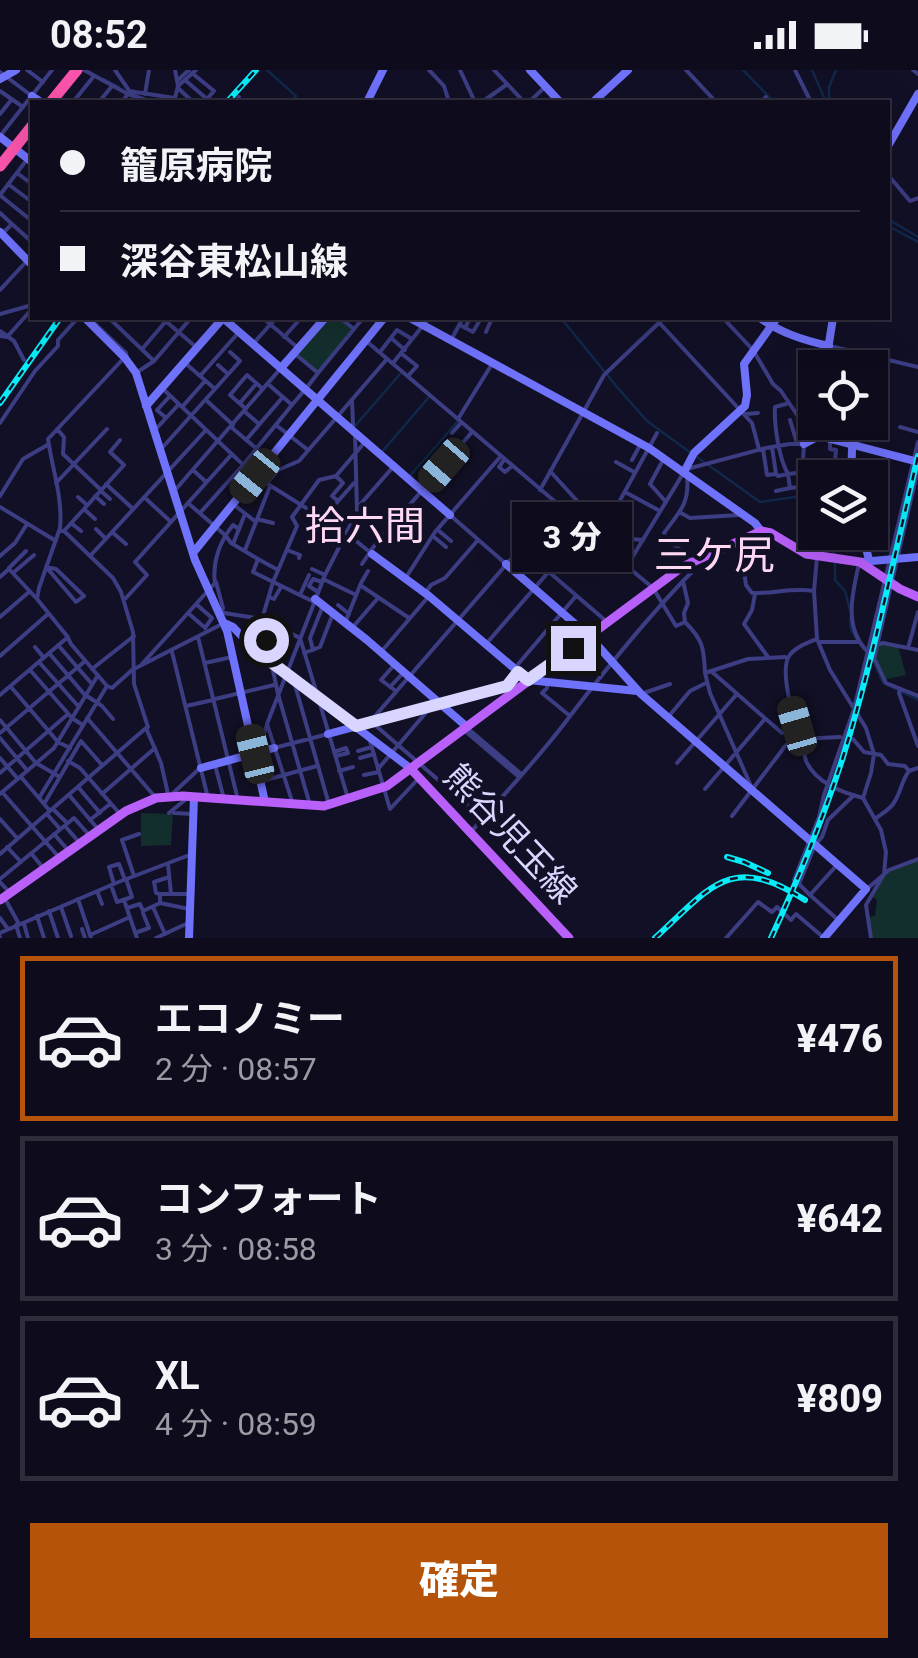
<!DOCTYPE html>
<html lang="ja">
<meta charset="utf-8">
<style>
body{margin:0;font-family:Roboto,"Noto Sans JP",sans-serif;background:#171525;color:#f1f3f6;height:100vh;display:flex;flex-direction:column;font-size:38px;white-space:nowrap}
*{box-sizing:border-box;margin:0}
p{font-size:32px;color:#9b9ba3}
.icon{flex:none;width:55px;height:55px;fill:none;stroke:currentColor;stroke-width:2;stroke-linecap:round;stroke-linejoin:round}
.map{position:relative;height:868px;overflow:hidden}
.drawer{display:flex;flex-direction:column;background:#0e0c1c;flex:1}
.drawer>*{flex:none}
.guide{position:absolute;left:30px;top:30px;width:860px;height:220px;border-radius:0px;box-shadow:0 10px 40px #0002,0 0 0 2px #2e2c3b;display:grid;align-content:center;height:220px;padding:0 30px;background:#0e0c1c}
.buttons{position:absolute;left:798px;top:280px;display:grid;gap:20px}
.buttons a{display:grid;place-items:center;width:90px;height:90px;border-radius:0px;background:#0e0c1c;box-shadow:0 10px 40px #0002,0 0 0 2px #2e2c3b;font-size:50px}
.end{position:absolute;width:45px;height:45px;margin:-22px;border:12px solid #d8d5fe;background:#111;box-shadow:0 0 0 5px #111}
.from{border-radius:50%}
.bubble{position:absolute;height:70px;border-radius:0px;background:#0e0c1c;box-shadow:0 10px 40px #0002,0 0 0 2px #2e2c3b;font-size:32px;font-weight:800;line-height:70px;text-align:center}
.car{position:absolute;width:30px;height:60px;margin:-30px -15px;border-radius:12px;box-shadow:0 0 8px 2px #0007;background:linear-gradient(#222 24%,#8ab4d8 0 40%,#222 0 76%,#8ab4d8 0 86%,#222 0)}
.guide b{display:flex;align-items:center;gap:35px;height:95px;font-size:38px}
.guide b+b{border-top:2px solid #2e2c3b}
.guide i{width:25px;height:25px;background:#f1f3f6}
ul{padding:18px 0 0;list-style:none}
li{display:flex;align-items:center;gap:30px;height:165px;margin:0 20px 15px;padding:0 10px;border:5px solid #2e2c3b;border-radius:0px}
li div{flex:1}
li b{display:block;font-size:38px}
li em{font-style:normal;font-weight:800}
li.active{border-color:#b45309}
li>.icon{width:90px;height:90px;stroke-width:1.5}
.button{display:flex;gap:20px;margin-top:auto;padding:20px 30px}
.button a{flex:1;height:115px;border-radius:0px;background:#b45309;color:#fff;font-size:40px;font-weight:800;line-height:115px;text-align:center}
.status{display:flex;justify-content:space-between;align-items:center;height:70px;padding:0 50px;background:#0e0c1c;direction:ltr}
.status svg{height:28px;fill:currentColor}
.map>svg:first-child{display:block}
.green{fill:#132f2d}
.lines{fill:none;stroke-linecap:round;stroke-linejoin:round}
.stream{stroke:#10284a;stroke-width:2.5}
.street{stroke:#3c3d83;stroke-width:4}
.secondary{stroke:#6f72fb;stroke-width:8}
.primary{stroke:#b960fb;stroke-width:9}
.highway{stroke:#fa54ac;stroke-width:11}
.rail-casing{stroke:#07ecf8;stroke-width:6}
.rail{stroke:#121026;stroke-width:2.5;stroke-dasharray:8;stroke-linecap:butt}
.route{stroke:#d8d5fe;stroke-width:12}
.labels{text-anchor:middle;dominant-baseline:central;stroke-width:9;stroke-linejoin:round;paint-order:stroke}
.street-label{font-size:35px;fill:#d8d5fe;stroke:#121026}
.quarter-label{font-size:40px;fill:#fed7f2;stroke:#121026}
</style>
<div class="status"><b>08:52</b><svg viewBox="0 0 49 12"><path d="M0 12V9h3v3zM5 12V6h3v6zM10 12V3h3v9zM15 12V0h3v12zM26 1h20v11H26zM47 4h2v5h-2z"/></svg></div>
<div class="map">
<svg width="918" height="868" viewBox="0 0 918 868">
<rect width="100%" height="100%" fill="#121026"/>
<path class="green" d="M327 248H338L352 260 318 301 297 284Z
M884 574 898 576 906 605 883 610 874 589 877 575Z
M141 743 173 744 171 775 141 776Z
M918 790V868H872L869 847 875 846 877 830 871 826C885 802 891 798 918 790Z"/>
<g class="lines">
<path class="stream" d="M267 0 296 26 291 32
M743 0 774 32
M812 0 826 32
M104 9 119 17
M829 32V17L836 0
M888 149 918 167
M888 156 918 172
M561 248 617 317 647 351 691 383
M355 356 400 304
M381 383 429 327
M697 387 760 432 815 424
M409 407 458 351
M833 462 834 485
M835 493V510L845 521 850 540
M850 548 851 559 855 567 873 590 883 613 918 630"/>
<path class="street" d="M27 0 43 12
M84 0 128 24 152 32
M115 0 128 19
M429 0 444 16 449 32
M460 0 475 32
M494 0 524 32
M686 0 716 32
M795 0 811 32
M913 0 918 4
M0 2 32 26
M192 3 214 21 207 29
M178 10 189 0
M185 10 207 29 204 32
M178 16 196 0
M178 18 193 32
M0 21 23 37
M129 21 174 28
M145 24 149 0
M73 32 94 6
M99 32 112 16
M122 32 128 24
M174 32 178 16 175 0
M235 32 239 27
M482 32 506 15
M529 32 545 17
M761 32 766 27
M0 44 12 29
M0 66 52 0
M17 103 32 114
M888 105 910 131 918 128
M8 114 32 132
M0 125 32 83
M1 126 32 151
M0 143 12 154
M3 163 12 154 32 172
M0 220 25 193
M0 244 32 235
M109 248 154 291
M162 248 196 277
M263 248 298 278
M340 248 354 259
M655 248 752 353 759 379
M723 248 753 280 773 314 781 321 814 370
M94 253 126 283 127 289
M460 255 473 262 481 248
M465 258 470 248
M0 261 14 271 24 290
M486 262 492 248
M0 266 7 267 32 239
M284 267 301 248
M391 268 405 280
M365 270 566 441 592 467 653 518 676 556 685 552C703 570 704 578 705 603
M451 270 463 248
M253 274 276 248
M830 276 918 297
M143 278 166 251
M380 282 397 260 412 269
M294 283 318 303 363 248
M402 284 417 296 408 306
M124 288 48 369C52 398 63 428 60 458L39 518 37 529 67 566 71 574 107 616 112 618 132 600 224 553
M393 293 429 248
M218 295 228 304
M136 303 154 291 191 248
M200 306 239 262
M308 316 318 303
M162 318 255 406 349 465 372 484
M215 319 240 291 230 282
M207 331 233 355
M240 333 256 314
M292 335 303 322
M182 337 205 311
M246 339 230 325 247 305 263 319
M244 341 259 354
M745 344 758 343
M166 348 157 340 170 326
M458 349 492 294
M790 350 797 373
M0 353 35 301 58 276V270L75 251 82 248
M276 355 308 380
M231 357 257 379
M900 357 918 362
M57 359 64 367 63 384 101 420
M350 359 353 355 352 330
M155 360 179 334
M452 363 461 353
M246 370 282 328
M830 370V379L836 380 835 391 841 408
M772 377 776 404 778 406 788 404C779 389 774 355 775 337L786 334
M162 378 215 319 184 292
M763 379 767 405 776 404
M504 390 499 397 505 402 512 396
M632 390 639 377
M616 392 634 402
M662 392 650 414 666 432
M687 399 766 378 790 374H804L803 389 815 458
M193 400 206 412
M550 401 579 433 631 469 643 470
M805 402 788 404 790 418 808 416
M336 406 343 413 332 426 338 431
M687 406C690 434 679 442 664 463 670 476 685 479 691 492
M56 413 107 359
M267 413 278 400 299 391 387 289
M106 414 132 438
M176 419 281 298
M540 420 604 305 664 248
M101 421 110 429
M776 421 790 418
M625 422 660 441
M0 426 23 389 49 374
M95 426 104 434
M78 427 87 435
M144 427 170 451
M188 433 225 465 231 473 258 489 253 502 314 532
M233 434 256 452
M411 434 422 443
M0 437 56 471
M357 438 393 397
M84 439 95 449
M331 439 354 413
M200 443 243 395 292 335 268 314
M681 443 690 448 739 445
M450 445 506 494
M257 449 273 453
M71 453 81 461
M96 459 106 469
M59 461H64L113 508 121 522 133 562 134 614 148 657 146 658 161 693 168 724
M64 461 124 395 110 382 120 370
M439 461 451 471
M112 462 126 474
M816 462 817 487 814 521 817 569 830 600 866 658 874 684 871 703 863 728 881 760 886 782 884 804 866 835 871 868
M434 467 446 477
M595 469 607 454 657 363
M233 474 245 444
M740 474 746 515 752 523C773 524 793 517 814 521
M570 478 584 490 598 474
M245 480 270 416
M287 480 300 485 299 488
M371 480 472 362
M613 484 622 474
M91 485 206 360
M0 486 15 473 27 454
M258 489 278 500
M362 494 370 482
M859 494C852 524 843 559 869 583
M627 496 684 402
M46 497 56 499 84 526 76 532 47 498
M9 498 26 481
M312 499 325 505
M549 502 606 551
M13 503 34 485
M0 507 9 499 37 529
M323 509 354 524
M405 509 435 462 501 386
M216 512 223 538 222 541
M360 515 409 548
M318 522 309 516 313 509 322 512
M426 522 431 515 445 508 478 470
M755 524 752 540 744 554 768 587
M300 525 309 505
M269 527 274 529 281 517
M125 529 147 505 135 492 232 384
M196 534 212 548 205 558
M338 535 349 544
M188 543 203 556
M224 543 262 549 300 568 317 624
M0 547 29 522
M685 552 684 543 688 533 683 511 691 503 685 499
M345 553 361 513 368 501
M352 558 378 528
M198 567 238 730
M817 569C807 573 795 577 789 586 777 605 801 669 806 691 816 713 841 722 863 728
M820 572H859
M486 574 584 461
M58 575 91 613
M35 577 44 588
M869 577 883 573 918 580
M908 578 918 542
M313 580 310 568 322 538
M172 582 208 728
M381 582 429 526
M49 583 84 624 102 636 113 649
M304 583 320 577 332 546
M0 586 48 544
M874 589 918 399
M875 590 886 613 918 626
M39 592 79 637
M205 593 232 587
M142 594 215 513C212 492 220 471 233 455L239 459
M395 594 381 610 396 621
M92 599 134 566
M514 599 576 526
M30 600 72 648 81 654
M711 601 782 663 797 656
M547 612V618L542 623 570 646
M295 615 328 731
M11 617 58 672 70 678
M390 617 404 602
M900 619 899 623 918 676
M641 624 670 614
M0 625 68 567
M215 629 274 615
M320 634 347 725
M186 636 213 630
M669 646 690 621 706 613
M87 648 156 728
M0 650 36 693 60 707
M369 653 556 437
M375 655 481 747
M466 657 520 703
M465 661 519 707
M0 663 84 592
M0 668 26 699
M853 669 864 682 881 685 888 694 905 696 909 701 918 698
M370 671 390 739 419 708
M274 678 328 664
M358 681 372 677
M334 682 346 678 348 683 336 686
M257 683 267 655
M0 688 18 709
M360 688 374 684
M68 691 80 698 120 744
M677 693 736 625
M215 695 224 729
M378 699 429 639
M339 701 353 697
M0 703 68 644
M364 705 379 702
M21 707 50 741
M262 711 317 696
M751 716 710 623 705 603 748 589 785 587
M78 717 100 743
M705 719 764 650
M2 722 57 785
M0 724 54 678 98 605
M102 724 155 678
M69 725 98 759
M170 726 199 699
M39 728 107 616
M292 731 267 654 325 505 357 442 355 364
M44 734 81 671 102 695
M310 735 278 624 262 549 273 512 297 456 292 447 319 410 336 406 365 372
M53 739 67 753
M169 743 185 730
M174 743 193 744
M47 744 60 759
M732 746 786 675 800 669 840 667
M876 748C883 743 891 739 895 731 901 721 902 710 909 701
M0 749 17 768
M90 750 110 734
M65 756 78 771
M470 763C504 724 540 687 570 646 606 599 643 553 683 511
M54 764 68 780
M7 777 21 792
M31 783 44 799
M0 784 146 658
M168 794 171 824
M837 795 810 825 799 814 815 775 822 767 828 750 854 725
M134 806 122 770 139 764
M0 809 74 748 90 766
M0 812 10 823
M114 814 109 797 119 794 125 810
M799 814 794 810 819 747 824 725 854 639 918 372
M111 815 117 832 132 827 126 809
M868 818 889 800 918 789
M97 821 102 834
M160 824 156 823 154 812 169 807
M810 825 837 849
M4 827 19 854
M78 829 91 868
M124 830 137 868
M160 833V824H191
M61 837 71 866
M153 837 165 864
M127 838 140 834 143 841 160 833 189 839
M49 841 58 868
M37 846 44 868
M0 848 8 859
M24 854 28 868
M16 855 20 868
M82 859 85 868
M0 863 116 813 192 784
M135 863 149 858 143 843
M90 865 130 847
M0 867V868
M156 868 188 853
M726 868 758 832 772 842 777 837 791 850 796 844 823 867"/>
<path class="secondary" d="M530 0 560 32
M0 9 16 0
M32 26 41 32
M367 32 383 0
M593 32 628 0
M0 67 32 92
M888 76 918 24
M0 162 32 195
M85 248 125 288 136 303 195 490 227 561 265 732
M410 248 649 378 755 453 761 461
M760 248C781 263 803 270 829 276
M281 298 325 248
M825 298 833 248
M859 298 860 283
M146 336 223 248 450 445
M819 366 918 392
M804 374 819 366 823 352
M684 402 694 383 745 336 747 325 744 294 777 248
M851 408 853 352
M862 462 869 490
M193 483 384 248
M372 484 429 526 528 610 637 621
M860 492 918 487
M506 494 589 566 641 624 866 819 824 868
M315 529 367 570 467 657
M224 553 233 557 257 582 410 698
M328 664 507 616 518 602
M201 698 274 678
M189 868 194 727"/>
<path class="primary" d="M410 698 569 868
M0 830 126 741 156 728 183 726 324 736 387 716 682 497 761 461 771 463 806 484 860 492 900 519 918 527"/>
<path class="highway" d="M51 32 77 0
M0 96 32 56"/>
<g class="rail-casing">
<path id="rail" d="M227 32 256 0
M0 333 60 248
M727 787 744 792 768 803
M655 868C711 817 730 782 805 830
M771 868C798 810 822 751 842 690 873 591 894 487 918 386"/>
</g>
<use href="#rail" class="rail"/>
</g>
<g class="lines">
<path class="route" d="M266 570 271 592 356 656 507 616 518 602 528 610 573 578"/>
</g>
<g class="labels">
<g class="street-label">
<text transform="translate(510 764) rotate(47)">熊谷児玉線</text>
</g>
<g class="quarter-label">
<text x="365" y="456">拾六間</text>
<text x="714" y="485">三ケ尻</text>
</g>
</g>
</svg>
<div class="buttons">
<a><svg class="icon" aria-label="locate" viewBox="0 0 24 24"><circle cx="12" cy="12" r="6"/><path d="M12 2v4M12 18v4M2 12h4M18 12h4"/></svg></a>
<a><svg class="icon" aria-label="layers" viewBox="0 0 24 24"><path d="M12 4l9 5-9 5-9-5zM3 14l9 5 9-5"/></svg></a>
</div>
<i class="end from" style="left:266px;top:570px"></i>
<i class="end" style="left:573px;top:578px"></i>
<div class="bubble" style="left:512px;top:432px;width:120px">3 分</div>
<i class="car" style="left:444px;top:395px;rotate:221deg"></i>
<i class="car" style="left:255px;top:406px;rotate:219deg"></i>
<i class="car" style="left:797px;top:656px;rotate:344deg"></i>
<i class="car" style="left:255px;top:684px;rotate:346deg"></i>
<div class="guide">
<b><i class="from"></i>籠原病院</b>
<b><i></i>深谷東松山線</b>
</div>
</div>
<section class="drawer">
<ul>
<li class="active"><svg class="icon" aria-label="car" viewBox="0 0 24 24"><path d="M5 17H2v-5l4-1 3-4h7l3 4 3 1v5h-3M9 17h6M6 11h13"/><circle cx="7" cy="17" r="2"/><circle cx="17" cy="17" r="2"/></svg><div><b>エコノミー</b><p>2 分 · 08:57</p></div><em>¥476</em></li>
<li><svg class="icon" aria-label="car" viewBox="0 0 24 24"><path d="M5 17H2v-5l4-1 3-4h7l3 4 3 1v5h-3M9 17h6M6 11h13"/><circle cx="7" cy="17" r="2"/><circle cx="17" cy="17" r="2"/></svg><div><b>コンフォート</b><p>3 分 · 08:58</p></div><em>¥642</em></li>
<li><svg class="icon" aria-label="car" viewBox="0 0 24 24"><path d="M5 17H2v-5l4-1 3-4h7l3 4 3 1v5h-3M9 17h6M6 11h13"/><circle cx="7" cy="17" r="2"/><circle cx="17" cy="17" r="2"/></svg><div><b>XL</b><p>4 分 · 08:59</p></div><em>¥809</em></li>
</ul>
<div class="button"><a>確定</a></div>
</section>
